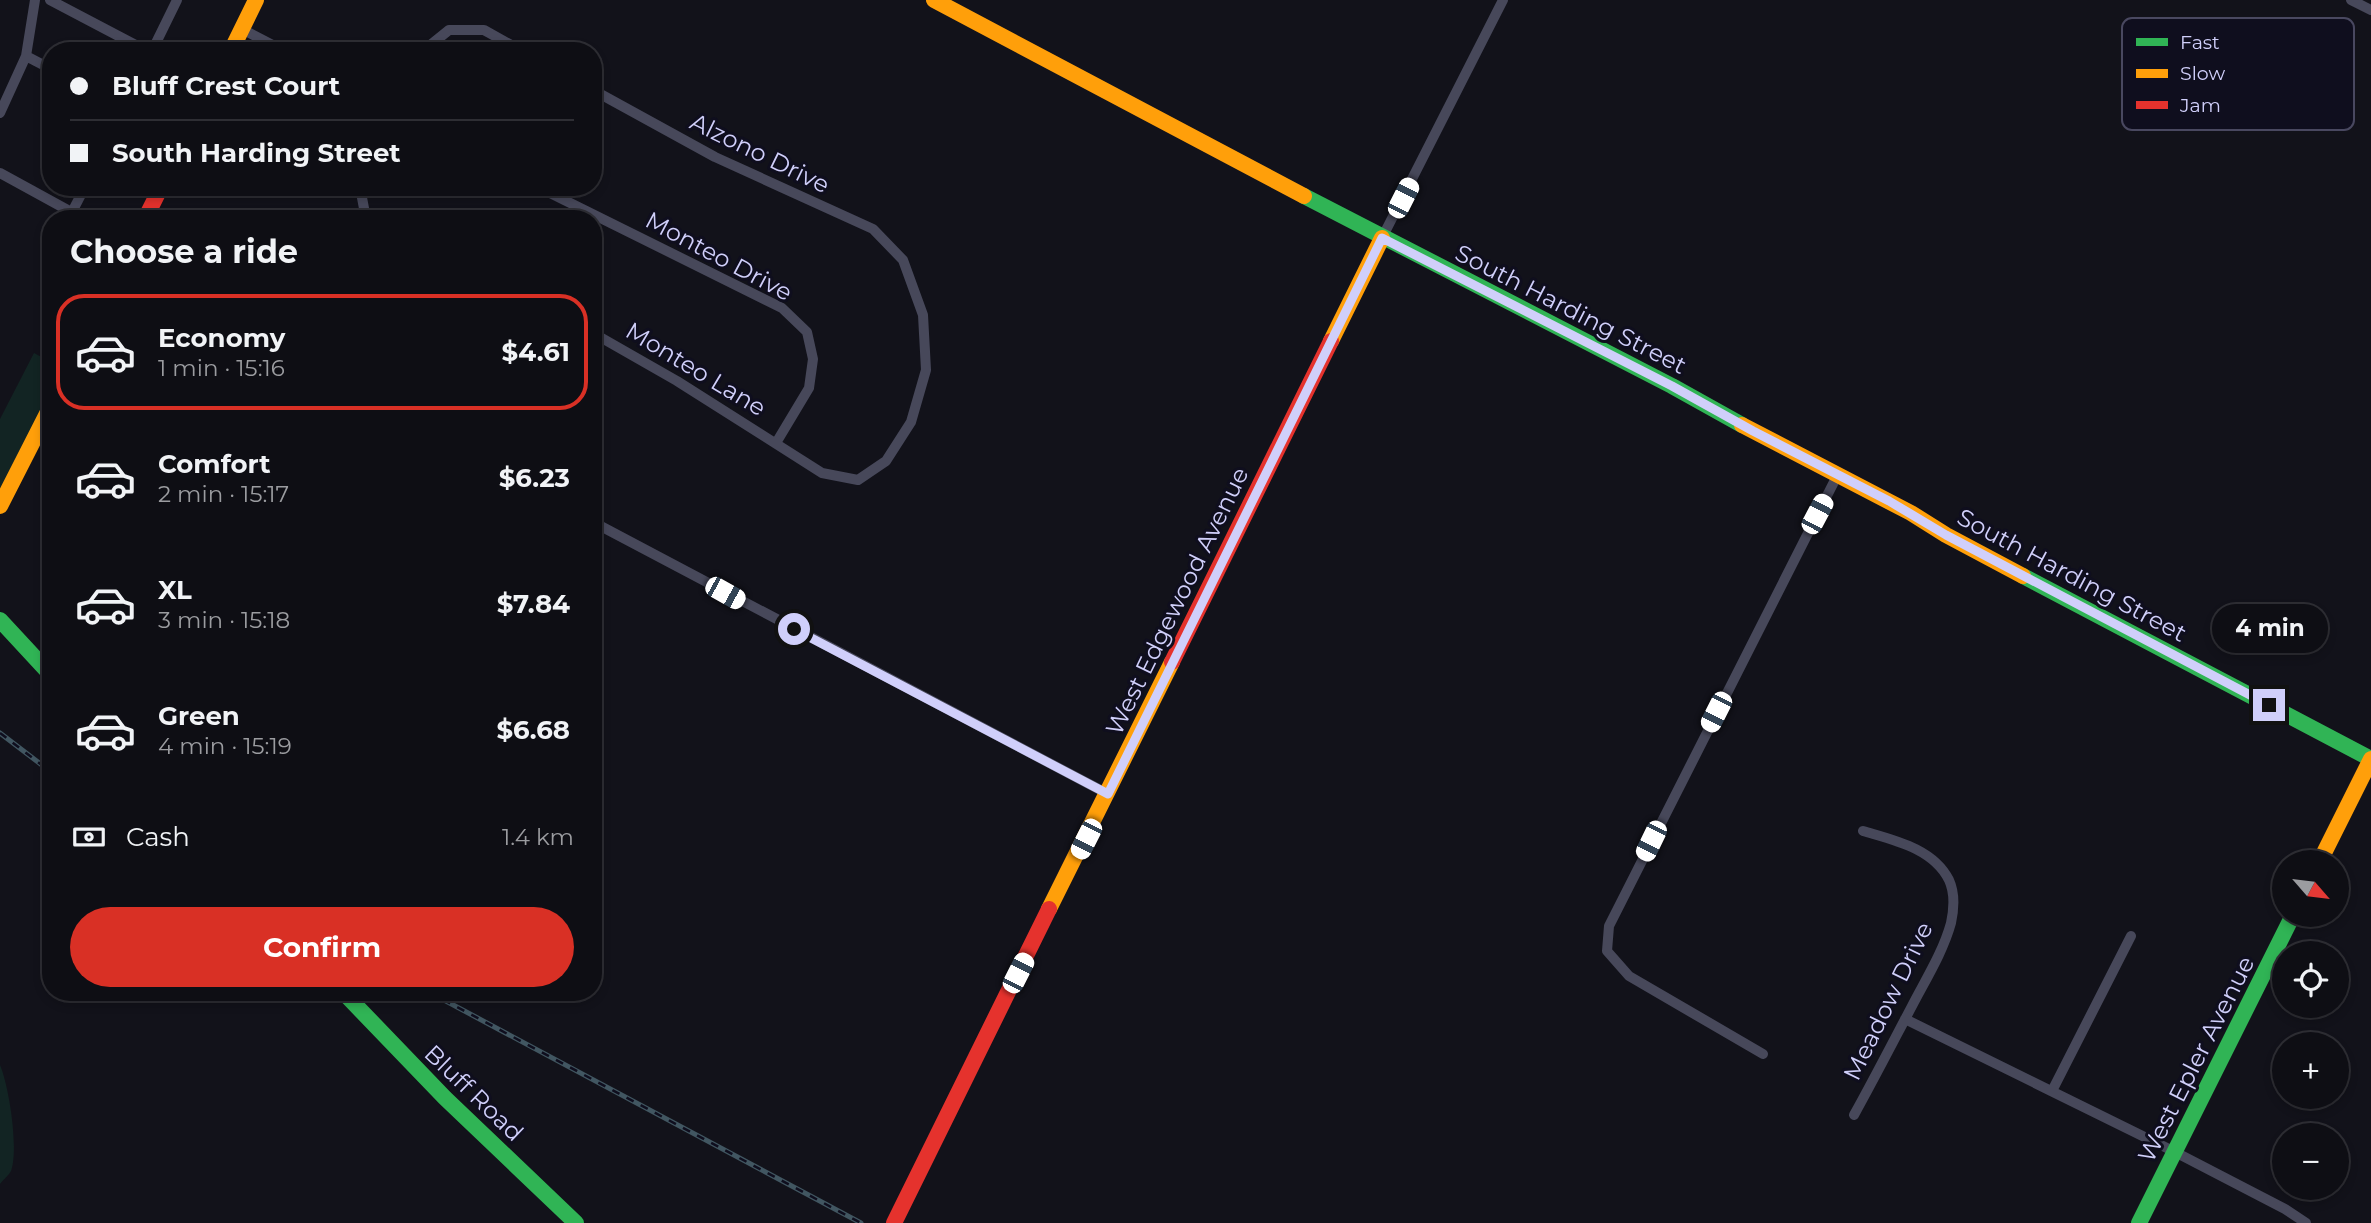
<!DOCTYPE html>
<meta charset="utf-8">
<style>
body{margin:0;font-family:Montserrat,sans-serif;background:#1c1c22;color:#f1f3f6;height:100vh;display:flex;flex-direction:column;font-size:26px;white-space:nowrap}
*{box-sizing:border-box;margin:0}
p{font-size:23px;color:#9b9ca0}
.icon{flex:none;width:38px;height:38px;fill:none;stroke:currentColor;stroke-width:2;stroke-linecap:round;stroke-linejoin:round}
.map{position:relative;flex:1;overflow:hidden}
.details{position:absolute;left:42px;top:210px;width:560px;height:791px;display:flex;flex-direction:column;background:#0e0e14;border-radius:28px;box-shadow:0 4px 10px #0003,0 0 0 2px #2e2e34}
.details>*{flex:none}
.top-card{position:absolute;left:42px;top:42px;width:560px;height:154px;border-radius:28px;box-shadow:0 4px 10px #0003,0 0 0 2px #2e2e34;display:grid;align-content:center;height:154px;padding:0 28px;background:#0e0e14}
.needle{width:46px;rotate:118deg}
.buttons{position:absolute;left:2272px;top:850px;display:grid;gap:14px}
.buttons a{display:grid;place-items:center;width:77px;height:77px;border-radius:50%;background:#0e0e14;box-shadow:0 4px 10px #0003,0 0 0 2px #2e2e34;font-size:35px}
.end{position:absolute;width:32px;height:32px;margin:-16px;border:9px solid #d0cffa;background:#111;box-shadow:0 0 0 4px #111}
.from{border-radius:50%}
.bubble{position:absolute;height:49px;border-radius:24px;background:#0e0e14;box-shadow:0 4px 10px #0003,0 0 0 2px #2e2e34;font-size:23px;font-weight:700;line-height:49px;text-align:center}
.car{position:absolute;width:21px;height:42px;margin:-21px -10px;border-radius:9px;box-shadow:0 0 5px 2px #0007;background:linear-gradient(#fff 24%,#345 0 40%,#fff 0 76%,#345 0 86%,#fff 0)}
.top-card b{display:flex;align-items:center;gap:24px;height:66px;font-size:26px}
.top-card b+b{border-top:2px solid #2e2e34}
.top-card i{width:18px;height:18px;background:#f1f3f6}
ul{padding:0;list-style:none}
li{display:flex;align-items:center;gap:21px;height:116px;margin:0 14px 10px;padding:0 14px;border:4px solid transparent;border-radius:28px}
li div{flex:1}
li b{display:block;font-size:26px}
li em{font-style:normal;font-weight:700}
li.on{border-color:#d93025}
li>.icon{width:63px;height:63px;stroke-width:1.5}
h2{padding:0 28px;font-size:32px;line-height:84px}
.pay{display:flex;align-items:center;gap:18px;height:77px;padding:0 28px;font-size:26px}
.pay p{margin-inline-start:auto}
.button{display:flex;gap:14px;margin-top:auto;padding:14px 28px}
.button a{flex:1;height:80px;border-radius:42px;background:#d93025;color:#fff;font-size:28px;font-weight:700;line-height:80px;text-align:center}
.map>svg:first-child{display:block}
.green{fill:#122423}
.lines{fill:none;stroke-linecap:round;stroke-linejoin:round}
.street{stroke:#47485a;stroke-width:10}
.fast{stroke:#30b455;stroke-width:16}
.slow{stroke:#ff9f0a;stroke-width:16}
.jam{stroke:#e5322d;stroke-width:16}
.rail-casing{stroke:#415661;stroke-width:5}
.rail{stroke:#0f0e1e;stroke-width:2.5;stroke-dasharray:8;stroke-linecap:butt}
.route{stroke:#d0cffa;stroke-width:9}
.labels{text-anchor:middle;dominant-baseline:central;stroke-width:6;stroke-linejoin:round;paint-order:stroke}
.street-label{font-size:24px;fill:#d0cffa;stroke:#0f0e1e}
.key{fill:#0f0e1e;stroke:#494860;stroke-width:2}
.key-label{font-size:19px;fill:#d0cffa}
</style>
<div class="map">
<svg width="2371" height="1223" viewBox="0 0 2371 1223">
<rect width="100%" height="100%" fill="#12121a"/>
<path class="green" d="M34 353 51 362V393L0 492V419Z
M0 1065C9 1086 19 1149 11 1171 9 1175 3 1180 0 1184Z"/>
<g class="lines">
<path class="street" d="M50 0 147 51
M2351 0 2371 10
M242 29 284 51
M235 42 252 51
M152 51 177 0
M423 51 449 30H484L522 51
M26 56 51 69
M593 90 715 157 873 229 903 260 923 315 926 370 911 422 886 461 858 480 822 473 677 381 593 333
M0 113 26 56 35 0
M0 173 84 219
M360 187 366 219
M538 187 782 308 807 332 813 359 809 388 776 443
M72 212 85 187
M1382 238 1503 0
M593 522 1108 794
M1905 1019 2175 1152 2285 1209 2306 1223
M1763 1054 1629 976 1607 951 1609 926 1838 474
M2052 1091 2131 936
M1854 1115C1874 1079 1893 1042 1912 1006 1926 979 1943 952 1951 923 1954 909 1955 893 1949 880 1933 848 1893 840 1863 831"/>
<path class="fast" d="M1304 196 1672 386 1742 425
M2023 576 2371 759
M0 620 51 675
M343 992 445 1098 576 1223
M2139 1223 2293 915"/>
<path class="slow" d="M934 0 1304 196
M231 51 256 0
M1331 341 1382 238
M1742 425 1911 513 1946 535 2023 576
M0 506 51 406
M2319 863 2371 759
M1049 909 1172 662"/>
<path class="jam" d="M145 219 161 187
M1172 662 1331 341
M894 1223 1049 909"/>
<g class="rail-casing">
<path id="rail" d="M0 733 51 772
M429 992 861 1223"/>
</g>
<use href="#rail" class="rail"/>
</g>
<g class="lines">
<path class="route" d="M794 629 1108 794 1382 238 1672 386 1753 431 1889 501 1946 535 2269 705"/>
</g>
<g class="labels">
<g class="street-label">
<text transform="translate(760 153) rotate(26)">Alzono Drive</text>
<text transform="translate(719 256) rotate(28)">Monteo Drive</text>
<text transform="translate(1571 309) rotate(27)">South Harding Street</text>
<text transform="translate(696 369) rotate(31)">Monteo Lane</text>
<text transform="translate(2072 575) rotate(28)">South Harding Street</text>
<text transform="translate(1177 601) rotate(-64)">West Edgewood Avenue</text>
<text transform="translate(1888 1001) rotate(-64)">Meadow Drive</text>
<text transform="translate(2196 1059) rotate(-63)">West Epler Avenue</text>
<text transform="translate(474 1093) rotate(44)">Bluff Road</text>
</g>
</g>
<rect x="2122" y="18" width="232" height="112" rx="10" class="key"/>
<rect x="2136" y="38" width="32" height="8" fill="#30b455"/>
<rect x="2136" y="69" width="32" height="9" fill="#ff9f0a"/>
<rect x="2136" y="101" width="32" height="8" fill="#e5322d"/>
<g class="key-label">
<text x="2180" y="49">Fast</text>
<text x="2180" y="80">Slow</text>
<text x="2180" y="112">Jam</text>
</g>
</svg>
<div class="buttons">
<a><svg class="needle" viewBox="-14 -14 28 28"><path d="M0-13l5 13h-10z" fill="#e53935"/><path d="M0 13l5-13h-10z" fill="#9b9ca0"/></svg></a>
<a><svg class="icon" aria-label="locate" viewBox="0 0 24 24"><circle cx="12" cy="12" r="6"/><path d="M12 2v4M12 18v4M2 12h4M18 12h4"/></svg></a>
<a>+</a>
<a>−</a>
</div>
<i class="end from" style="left:794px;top:629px"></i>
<i class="end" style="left:2269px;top:705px"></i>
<div class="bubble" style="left:2212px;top:604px;width:116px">4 min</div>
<i class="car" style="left:1403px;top:198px;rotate:27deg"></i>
<i class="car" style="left:1817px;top:514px;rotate:28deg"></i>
<i class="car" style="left:725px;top:593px;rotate:119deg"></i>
<i class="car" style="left:1716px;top:712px;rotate:207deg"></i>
<i class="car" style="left:1086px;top:839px;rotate:207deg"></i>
<i class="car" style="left:1651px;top:841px;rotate:206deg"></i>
<i class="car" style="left:1018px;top:973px;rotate:27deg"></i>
<div class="top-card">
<b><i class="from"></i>Bluff Crest Court</b>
<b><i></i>South Harding Street</b>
</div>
<section class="details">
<h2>Choose a ride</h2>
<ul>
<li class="on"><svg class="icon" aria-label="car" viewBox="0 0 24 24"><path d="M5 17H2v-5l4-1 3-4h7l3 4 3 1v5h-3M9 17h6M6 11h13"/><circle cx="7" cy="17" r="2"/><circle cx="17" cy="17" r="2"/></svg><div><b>Economy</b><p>1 min · 15:16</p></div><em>$4.61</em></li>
<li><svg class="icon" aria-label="car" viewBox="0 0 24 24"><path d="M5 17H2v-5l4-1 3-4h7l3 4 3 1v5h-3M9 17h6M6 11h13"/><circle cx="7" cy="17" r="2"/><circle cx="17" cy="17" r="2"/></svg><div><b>Comfort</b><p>2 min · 15:17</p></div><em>$6.23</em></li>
<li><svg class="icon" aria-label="car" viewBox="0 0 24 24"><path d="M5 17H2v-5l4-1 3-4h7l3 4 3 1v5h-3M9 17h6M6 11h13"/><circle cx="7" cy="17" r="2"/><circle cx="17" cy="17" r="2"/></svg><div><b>XL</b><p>3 min · 15:18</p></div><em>$7.84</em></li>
<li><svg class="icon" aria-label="car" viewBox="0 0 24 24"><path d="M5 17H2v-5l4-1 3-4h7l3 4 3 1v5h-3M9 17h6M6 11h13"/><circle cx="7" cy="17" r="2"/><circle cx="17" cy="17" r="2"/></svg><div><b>Green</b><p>4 min · 15:19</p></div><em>$6.68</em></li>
</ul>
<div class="pay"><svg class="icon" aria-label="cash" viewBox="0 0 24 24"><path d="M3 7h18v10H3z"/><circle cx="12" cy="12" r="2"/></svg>Cash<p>1.4 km</p></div>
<div class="button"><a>Confirm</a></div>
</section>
</div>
